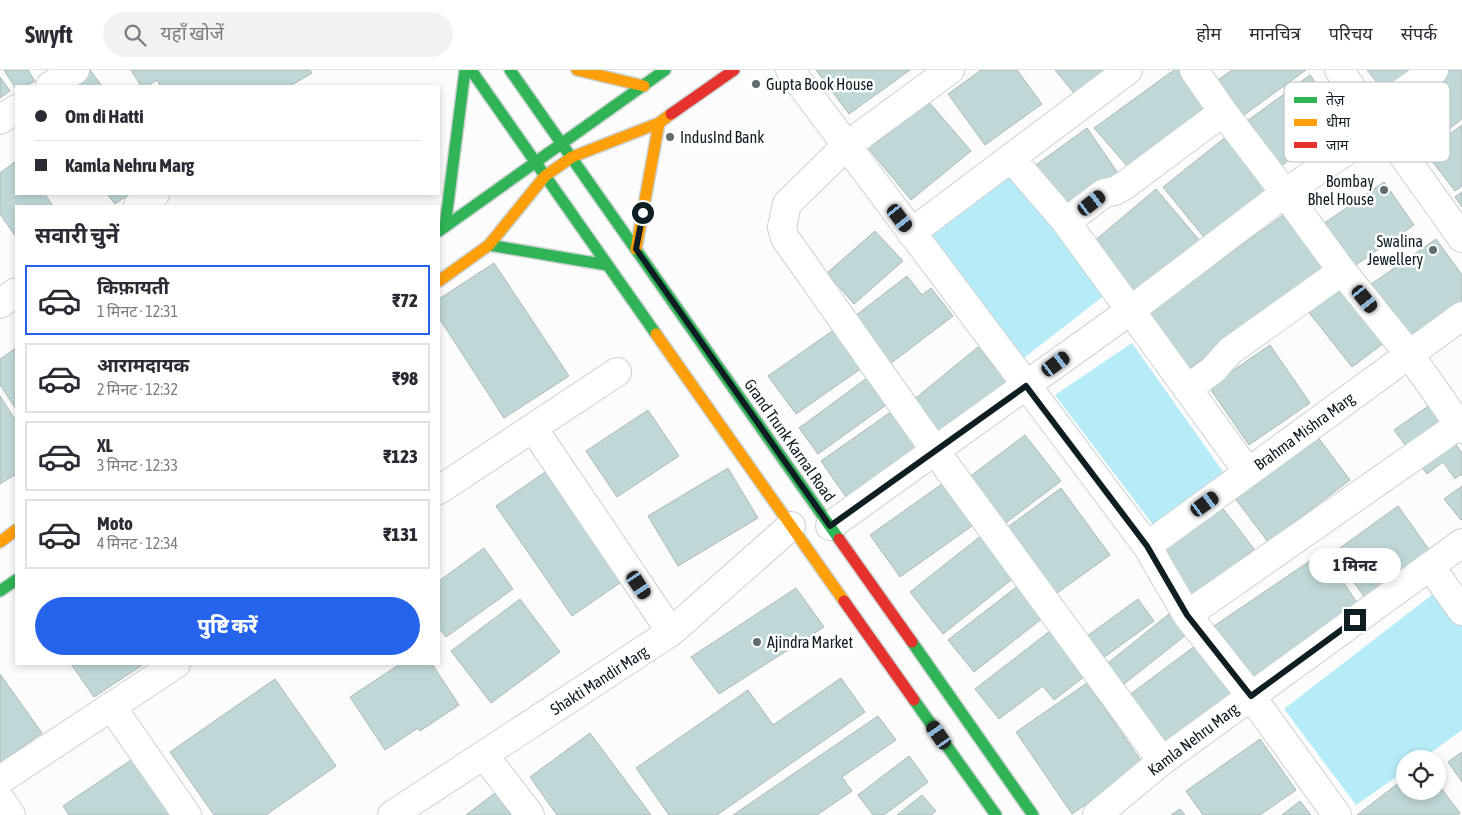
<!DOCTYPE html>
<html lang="hi">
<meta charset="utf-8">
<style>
body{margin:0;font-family:"Asap Condensed","Noto Sans Devanagari",sans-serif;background:#f2f2f3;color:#2b2b33;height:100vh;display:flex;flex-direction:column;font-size:19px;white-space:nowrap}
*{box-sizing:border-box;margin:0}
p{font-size:16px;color:#7c7c81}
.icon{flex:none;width:28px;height:28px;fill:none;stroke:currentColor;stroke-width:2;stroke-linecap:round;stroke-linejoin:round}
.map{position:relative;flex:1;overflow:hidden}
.sheet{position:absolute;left:15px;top:135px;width:425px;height:460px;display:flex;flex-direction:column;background:#fff;border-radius:0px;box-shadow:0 2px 8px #0003}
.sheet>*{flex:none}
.guide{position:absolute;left:15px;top:15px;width:425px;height:110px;border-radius:0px;box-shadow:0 2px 8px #0003;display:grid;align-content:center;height:110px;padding:0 20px;background:#fff}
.controls{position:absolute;left:1396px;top:680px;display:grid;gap:10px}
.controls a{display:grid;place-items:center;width:50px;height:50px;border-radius:50%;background:#fff;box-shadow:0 2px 8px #0003;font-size:25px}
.end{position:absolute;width:22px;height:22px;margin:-11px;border:6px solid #0e1e22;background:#fff;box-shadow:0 0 0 2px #fff}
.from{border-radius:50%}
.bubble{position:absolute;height:35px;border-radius:18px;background:#fff;box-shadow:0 2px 8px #0003;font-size:16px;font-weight:800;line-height:35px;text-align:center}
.car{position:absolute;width:15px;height:30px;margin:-15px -8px;border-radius:6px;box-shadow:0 0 4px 1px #0007;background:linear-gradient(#222 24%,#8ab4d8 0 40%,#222 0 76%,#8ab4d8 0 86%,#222 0)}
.guide b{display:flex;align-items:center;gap:18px;height:48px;font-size:19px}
.guide b+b{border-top:1px solid #e1e1e2}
.guide i{width:12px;height:12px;background:#2b2b33}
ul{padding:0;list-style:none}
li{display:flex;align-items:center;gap:15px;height:70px;margin:0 10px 8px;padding:0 10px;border:2px solid #e1e1e2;border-radius:0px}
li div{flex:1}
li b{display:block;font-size:19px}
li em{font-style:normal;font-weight:800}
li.on{border-color:#2563eb}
li>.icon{width:45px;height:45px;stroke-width:1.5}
h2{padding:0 20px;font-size:22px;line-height:60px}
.primary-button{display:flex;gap:10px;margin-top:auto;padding:10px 20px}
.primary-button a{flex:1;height:58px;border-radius:30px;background:#2563eb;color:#fff;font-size:20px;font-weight:800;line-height:58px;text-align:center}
header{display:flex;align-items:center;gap:30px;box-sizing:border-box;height:70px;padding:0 25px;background:#fff;border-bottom:1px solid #e1e1e2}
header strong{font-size:24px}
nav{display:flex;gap:28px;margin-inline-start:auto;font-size:18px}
.search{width:350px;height:45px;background:#f2f2f3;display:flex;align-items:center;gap:12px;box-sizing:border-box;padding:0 18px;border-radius:28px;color:#7c7c81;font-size:19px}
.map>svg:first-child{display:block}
.green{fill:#b6ecf8}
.building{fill:#bfd8d7;stroke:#b0b7b7}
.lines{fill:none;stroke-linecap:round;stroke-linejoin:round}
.street-casing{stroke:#cad2d3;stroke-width:30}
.fast-casing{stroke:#cad2d3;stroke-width:14}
.slow-casing{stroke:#cad2d3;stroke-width:14}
.jam-casing{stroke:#cad2d3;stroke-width:14}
.street{stroke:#fff;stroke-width:28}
.fast{stroke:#30b455;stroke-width:11}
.slow{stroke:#ff9f0a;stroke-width:11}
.jam{stroke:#e5322d;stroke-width:11}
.route{stroke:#0e1e22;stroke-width:6}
.poi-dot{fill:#616c6e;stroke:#fff;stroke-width:2}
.labels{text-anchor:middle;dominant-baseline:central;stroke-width:5;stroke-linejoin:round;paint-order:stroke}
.poi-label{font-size:16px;fill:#0e1e22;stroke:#fff;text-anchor:start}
.street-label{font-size:16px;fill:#0e1e22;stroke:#fff}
.key{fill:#fff;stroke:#b7bcbd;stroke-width:1}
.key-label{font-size:14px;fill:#0e1e22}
</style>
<header>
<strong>Swyft</strong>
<div class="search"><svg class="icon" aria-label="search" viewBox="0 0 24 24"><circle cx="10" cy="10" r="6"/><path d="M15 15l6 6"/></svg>यहाँ खोजें</div>
<nav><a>होम</a><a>मानचित्र</a><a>परिचय</a><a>संपर्क</a></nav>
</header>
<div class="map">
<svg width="1462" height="745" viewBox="0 0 1462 745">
<rect width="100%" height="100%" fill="#fcfcfc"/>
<path class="green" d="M1012 95 1110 221 1020 291 922 165Z
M1132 273 1224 403 1154 456 1055 325Z
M1446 514 1462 538V660L1422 689H1405V701L1356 735 1284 639Z"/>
<path class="building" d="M4 0H28L35 11 26 16H16V19Z
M90 0 102 16H66Z
M131 0H310L312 3 290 16H160L157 10 147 16H141Z
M816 0H910L849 44Z
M981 0H1017L1042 34 985 75 948 24Z
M1055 0H1112L1078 28Z
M1174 0H1183L1208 35 1128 97 1094 58Z
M1232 0H1306L1237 50 1211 15Z
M1367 0H1409L1383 20Z
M1448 0H1462V49L1420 81 1391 43Z
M1310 5 1341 47 1279 98 1243 54Z
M0 7 10 21 0 28Z
M928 31 971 81 911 130 869 79Z
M1462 55V116L1455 121 1425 82Z
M1087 58 1120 106 1065 140 1025 103Z
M1227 66 1271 120 1207 171 1163 117Z
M16 91V124H45L53 136H16V167L0 144V103Z
M1384 112 1414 155 1353 197 1323 154Z
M1156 119 1205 177 1135 236 1086 178Z
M1462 122V137L1455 127Z
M107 124H130L115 134Z
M1289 141 1329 196 1190 298 1149 242Z
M875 161 903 191 854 234 827 203Z
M1436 169 1462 205V239L1409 276 1367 217Z
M494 193 569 306 504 348 439 248V229Z
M907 206 922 225 931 218 953 246 882 300 846 253Z
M1345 211 1388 270 1352 297 1307 240Z
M835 259 862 298 796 344 768 306Z
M1270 275 1310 333 1249 375 1209 317Z
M978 277 1009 315 943 369 911 332Z
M16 278V339L0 315V289Z
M867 308 886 335 818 384 799 358Z
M0 326 16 351V404L0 414Z
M1434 332 1451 355 1411 383 1394 360Z
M895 339 924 381 850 433 821 391Z
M648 340 679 386 617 427 586 381Z
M1025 365 1061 411 1003 455 968 408Z
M1317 366 1350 410 1268 472 1234 427Z
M1452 369 1462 383V406L1461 404 1455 409 1443 392 1427 404 1419 393Z
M551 398 627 508 572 546 496 436Z
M728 398 758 448 678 496 648 446Z
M942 414 972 456 900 507 870 465Z
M1462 416V449L1461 450 1444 429Z
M1061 418 1110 485 1053 526 1005 459Z
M1221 436 1254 479 1193 526 1160 482Z
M1398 436 1435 488 1370 535 1333 483Z
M982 465 1015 507 943 564 910 522Z
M484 478 513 519 446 567 439 558V511Z
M1323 482 1364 543 1253 619 1211 558Z
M1019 515 1044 547 974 602 948 570Z
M796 518 824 557 719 624 691 587Z
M520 529 560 582 491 633 451 581Z
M1138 529 1154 551 1099 591 1083 569Z
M1169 544 1186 565 1119 618 1103 597Z
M1050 561 1085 606 1054 630 1043 616 999 649 975 619Z
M1195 576 1233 626 1165 676 1128 626Z
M71 594H144L94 627Z
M400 594H432L459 635 420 661 418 658 385 680 350 627Z
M0 604 42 663 1 692 0 691Z
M841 608 865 642 717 745H669L636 698 748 620 773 655Z
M275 609 336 696 266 745H214L170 682Z
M1087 613 1144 695 1072 744 1016 662Z
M878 646 896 670 842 707 852 721 817 745H733Z
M590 663 651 745H557L530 707Z
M1260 669 1296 720 1260 745H1203L1186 721Z
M1462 682V712L1448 692Z
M909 686 928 712 884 745H873L858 725Z
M134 688 172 745H69L63 736Z
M1405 708V721H1438V714L1460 743 1457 745H1357Z
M495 723 511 745H466Z
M922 725 936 741 931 745H897Z
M1300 731 1311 745H1282Z
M1180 739 1185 745H1171Z"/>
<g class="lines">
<g class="street-casing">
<path id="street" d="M790 0 1147 476 1187 545 1251 626 1337 745
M950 0 846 76 787 134 782 157 785 168 936 382 1162 691
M1194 0 1223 42 1285 123 1342 201 1409 284 1462 359
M1339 0 1371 45 1382 56 1462 168
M50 16 75 0
M1371 45 1434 0
M0 50 16 39
M1011 88 1066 152 1248 402
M138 136 155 124
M1066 152 1104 123 1115 121 1125 115 1223 42
M911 163 1128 0
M0 234 16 222
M1187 319 1213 300 1230 281 1342 201
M533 358 671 562
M439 420 617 302
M830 456 1131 240 1285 123 1382 56
M1147 476 1462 246
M1430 496 1462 541
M1187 545 1459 355
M111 636 187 745
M484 685 530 745
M0 710 176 594
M0 729 11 745
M392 745 671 562 791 456
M1097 745 1162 691 1462 473"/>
</g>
<g class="fast-casing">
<path id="fast" d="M471 0 656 264
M510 0 839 469
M445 157 465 0
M439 161 665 0
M489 175 607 195
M0 521 16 510
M912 572 1033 745
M914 630 996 745"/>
</g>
<g class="slow-casing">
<path id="slow" d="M577 0 644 16
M636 179 659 53
M439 211 489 175 545 106 572 87 659 53 671 44
M656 264 844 531
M0 472 16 460"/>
</g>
<g class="jam-casing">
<path id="jam" d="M671 44 734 0
M839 469 912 572
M844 531 914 630"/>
</g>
<use href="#street" class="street"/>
<use href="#fast" class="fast"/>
<use href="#slow" class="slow"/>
<use href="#jam" class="jam"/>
</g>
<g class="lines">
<path class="route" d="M643 143 636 179 830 456 1026 316 1147 476 1187 545 1251 626 1355 550"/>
</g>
<g class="poi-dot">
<circle cx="756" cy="14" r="5"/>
<circle cx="670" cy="67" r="5"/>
<circle cx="1384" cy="120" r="5"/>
<circle cx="1433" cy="180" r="5"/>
<circle cx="757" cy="572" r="5"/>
</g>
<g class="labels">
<g class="poi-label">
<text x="766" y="14">Gupta Book House</text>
<text x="680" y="67">IndusInd Bank</text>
<text x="1374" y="111" text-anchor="end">Bombay<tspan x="1374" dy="18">Bhel House</tspan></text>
<text x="1423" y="171" text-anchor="end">Swalina<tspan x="1423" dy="18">Jewellery</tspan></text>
<text x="767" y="572">Ajindra Market</text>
</g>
<g class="street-label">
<text transform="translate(1304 361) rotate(-36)">Brahma Mishra Marg</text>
<text transform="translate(790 370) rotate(55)">Grand Trunk Karnal Road</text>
<text transform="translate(599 610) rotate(-33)">Shakti Mandir Marg</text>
<text transform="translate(1193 669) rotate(-37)">Kamla Nehru Marg</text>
</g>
</g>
<rect x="1284" y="12" width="166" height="80" rx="8" class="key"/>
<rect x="1294" y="27" width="23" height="6" fill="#30b455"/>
<rect x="1294" y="49" width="23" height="7" fill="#ff9f0a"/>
<rect x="1294" y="72" width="23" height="6" fill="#e5322d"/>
<g class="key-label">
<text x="1326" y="35">तेज़</text>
<text x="1326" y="57">धीमा</text>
<text x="1326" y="80">जाम</text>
</g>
</svg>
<div class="controls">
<a><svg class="icon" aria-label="locate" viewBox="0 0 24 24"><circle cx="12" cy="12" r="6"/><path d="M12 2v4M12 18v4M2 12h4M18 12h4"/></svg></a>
</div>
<i class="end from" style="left:643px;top:143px"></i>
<i class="end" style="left:1355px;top:550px"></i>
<div class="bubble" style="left:1309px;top:478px;width:92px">1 मिनट</div>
<i class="car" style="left:1092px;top:133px;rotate:52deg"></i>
<i class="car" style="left:900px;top:148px;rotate:143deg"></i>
<i class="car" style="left:1365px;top:229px;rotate:141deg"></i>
<i class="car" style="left:1056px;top:294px;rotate:54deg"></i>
<i class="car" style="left:1205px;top:434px;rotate:54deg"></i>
<i class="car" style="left:639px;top:515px;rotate:146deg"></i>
<i class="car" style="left:939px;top:665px;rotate:325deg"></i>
<div class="guide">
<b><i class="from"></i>Om di Hatti</b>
<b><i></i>Kamla Nehru Marg</b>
</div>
<section class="sheet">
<h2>सवारी चुनें</h2>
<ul>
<li class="on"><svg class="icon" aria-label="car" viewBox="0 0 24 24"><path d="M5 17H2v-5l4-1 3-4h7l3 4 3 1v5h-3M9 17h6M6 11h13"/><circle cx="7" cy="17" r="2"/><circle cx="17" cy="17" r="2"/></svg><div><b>किफ़ायती</b><p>1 मिनट · 12:31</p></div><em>₹72</em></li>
<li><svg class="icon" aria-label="car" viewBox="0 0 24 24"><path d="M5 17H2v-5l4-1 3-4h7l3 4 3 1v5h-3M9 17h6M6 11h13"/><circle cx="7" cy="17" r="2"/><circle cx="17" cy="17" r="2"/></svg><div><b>आरामदायक</b><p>2 मिनट · 12:32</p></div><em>₹98</em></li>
<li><svg class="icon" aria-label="car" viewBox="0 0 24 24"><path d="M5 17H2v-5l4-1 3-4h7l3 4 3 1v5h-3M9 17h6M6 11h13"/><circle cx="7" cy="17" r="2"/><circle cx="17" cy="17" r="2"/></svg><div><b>XL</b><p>3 मिनट · 12:33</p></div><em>₹123</em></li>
<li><svg class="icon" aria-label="car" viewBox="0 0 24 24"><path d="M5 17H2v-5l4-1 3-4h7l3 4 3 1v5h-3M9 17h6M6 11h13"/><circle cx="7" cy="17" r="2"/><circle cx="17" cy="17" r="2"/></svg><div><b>Moto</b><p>4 मिनट · 12:34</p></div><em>₹131</em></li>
</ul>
<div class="primary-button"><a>पुष्टि करें</a></div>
</section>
</div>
